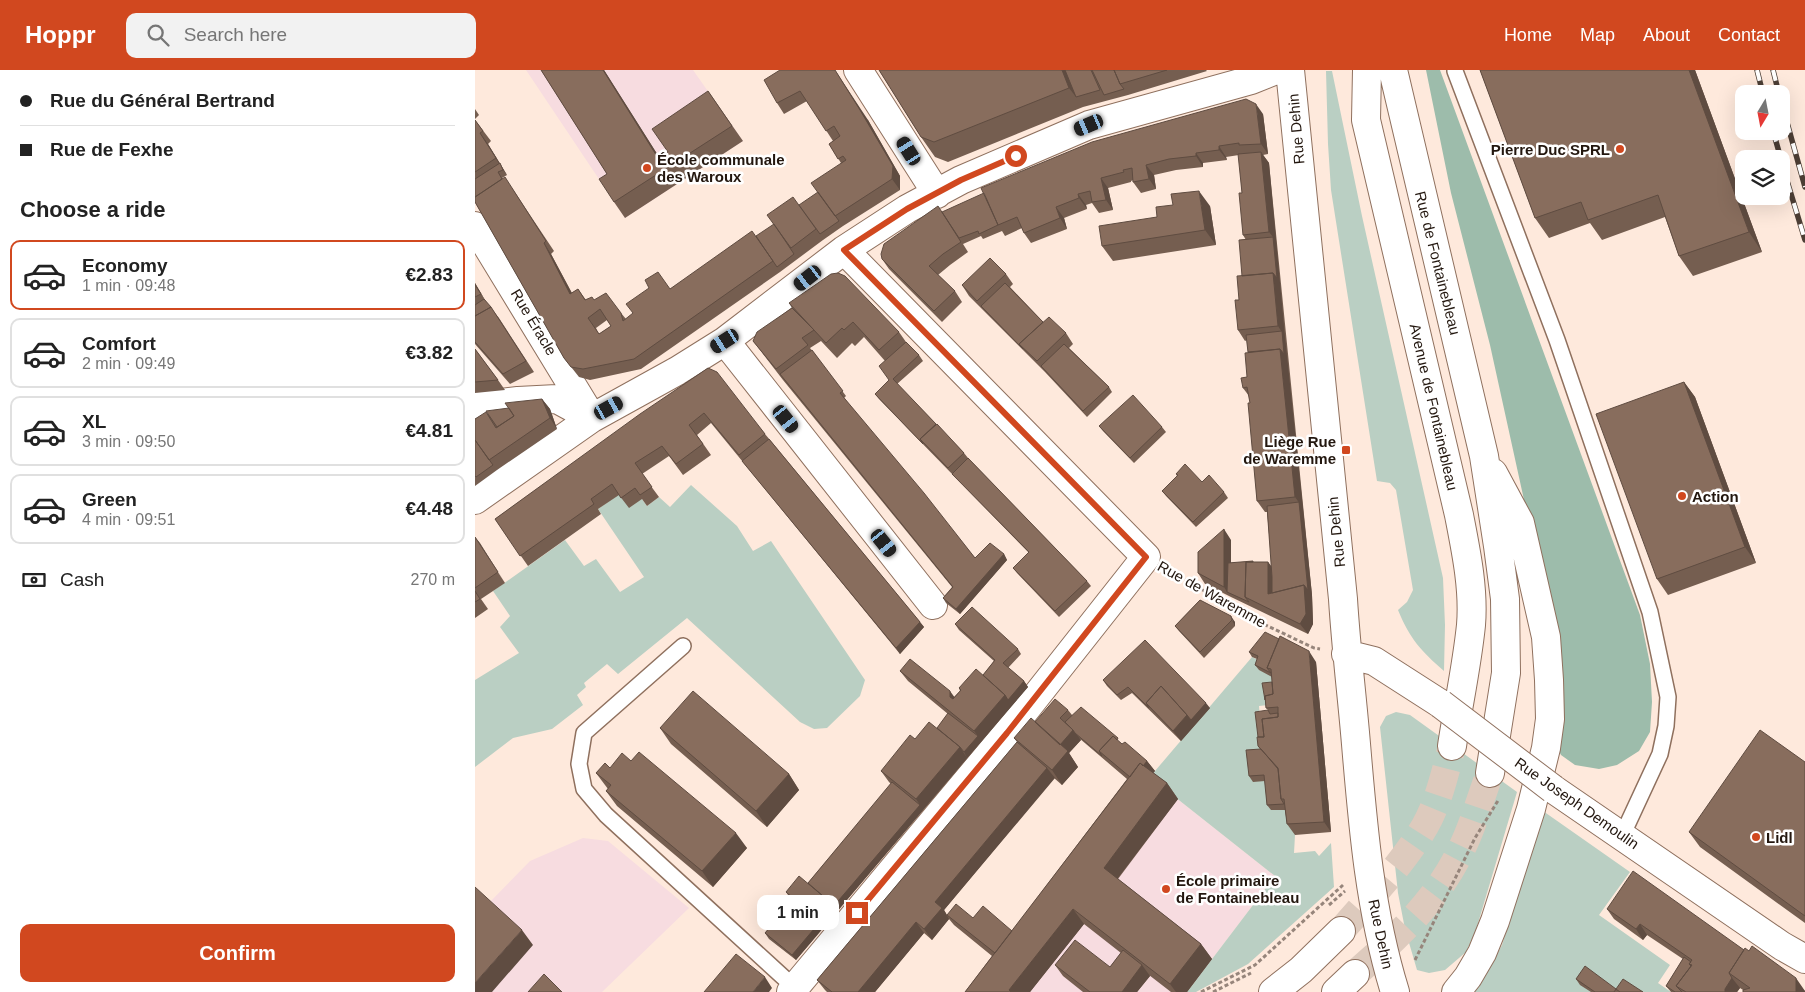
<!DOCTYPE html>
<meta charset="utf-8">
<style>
body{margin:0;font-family:Arial,sans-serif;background:#f2f2f2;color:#222;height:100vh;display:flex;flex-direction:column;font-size:19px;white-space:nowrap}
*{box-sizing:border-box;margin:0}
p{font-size:16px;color:#767676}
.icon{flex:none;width:28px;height:28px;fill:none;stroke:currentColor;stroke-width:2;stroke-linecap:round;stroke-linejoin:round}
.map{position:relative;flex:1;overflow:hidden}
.details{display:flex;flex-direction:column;background:#fff;width:475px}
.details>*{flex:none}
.top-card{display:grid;align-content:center;height:110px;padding:0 20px;background:#fff}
.needle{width:32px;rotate:190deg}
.tools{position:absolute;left:1260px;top:15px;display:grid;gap:10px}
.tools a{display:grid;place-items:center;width:55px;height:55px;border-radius:10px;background:#fff;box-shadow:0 5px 20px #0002;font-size:25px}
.end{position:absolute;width:22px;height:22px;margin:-11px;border:6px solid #d1481f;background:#fff;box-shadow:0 0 0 2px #fff}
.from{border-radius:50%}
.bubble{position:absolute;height:35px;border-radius:10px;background:#fff;box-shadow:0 5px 20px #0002;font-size:16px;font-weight:700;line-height:35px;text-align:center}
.car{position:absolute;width:15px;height:30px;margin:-15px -8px;border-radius:6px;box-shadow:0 0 4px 1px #0007;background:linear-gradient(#222 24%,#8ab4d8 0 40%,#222 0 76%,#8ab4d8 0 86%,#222 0)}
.top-card b{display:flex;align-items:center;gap:18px;height:48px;font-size:19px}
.top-card b+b{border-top:1px solid #e0e0e0}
.top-card i{width:12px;height:12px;background:#222}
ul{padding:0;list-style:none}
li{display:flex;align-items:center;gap:15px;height:70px;margin:0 10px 8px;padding:0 10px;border:2px solid #e0e0e0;border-radius:10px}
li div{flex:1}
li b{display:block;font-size:19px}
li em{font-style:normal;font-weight:700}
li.active{border-color:#d1481f}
li>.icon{width:45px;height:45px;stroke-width:1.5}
h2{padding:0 20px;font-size:22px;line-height:60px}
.pay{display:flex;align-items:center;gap:12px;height:55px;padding:0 20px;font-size:19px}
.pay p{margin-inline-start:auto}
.button{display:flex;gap:10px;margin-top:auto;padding:10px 20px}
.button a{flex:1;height:58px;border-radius:10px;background:#d1481f;color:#fff;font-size:20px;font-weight:700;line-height:58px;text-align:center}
header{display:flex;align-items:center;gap:30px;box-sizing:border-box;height:70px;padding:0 25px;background:#d1481f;color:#fff}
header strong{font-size:24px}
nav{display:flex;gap:28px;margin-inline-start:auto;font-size:18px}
.search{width:350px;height:45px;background:#f2f2f2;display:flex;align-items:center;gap:12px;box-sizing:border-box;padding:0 18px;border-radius:10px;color:#767676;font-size:19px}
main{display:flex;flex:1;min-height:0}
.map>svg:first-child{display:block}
.education{fill:#f7dce0}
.green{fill:#bacfc3}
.forest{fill:#9dbcab}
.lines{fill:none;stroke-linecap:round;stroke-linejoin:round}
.primary-tunnel{stroke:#ddcabd;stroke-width:28;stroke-dasharray:28 14;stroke-linecap:butt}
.service-casing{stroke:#8f705e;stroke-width:18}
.minor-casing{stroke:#8f705e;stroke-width:30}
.primary-casing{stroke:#8f705e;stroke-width:30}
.path{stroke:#96857b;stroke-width:3;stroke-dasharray:4 2.5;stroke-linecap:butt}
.service{stroke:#fff;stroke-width:15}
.minor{stroke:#fff;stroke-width:28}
.primary{stroke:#fff;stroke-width:28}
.rail-casing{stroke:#4c3e35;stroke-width:5.5}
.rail{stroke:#fff;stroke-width:4;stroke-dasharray:11;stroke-linecap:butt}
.minor-bridge-casing{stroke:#8f705e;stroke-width:30;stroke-linecap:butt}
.minor-bridge{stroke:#fff;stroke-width:28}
.wall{fill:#755e50;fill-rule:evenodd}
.shaded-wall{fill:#5f4c41}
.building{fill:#886d5d;stroke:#5f4c41;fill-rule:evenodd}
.route{stroke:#d1481f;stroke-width:6}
.poi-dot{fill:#d1481f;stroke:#fff;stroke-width:2}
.labels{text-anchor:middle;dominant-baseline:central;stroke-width:5;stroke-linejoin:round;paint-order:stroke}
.street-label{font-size:15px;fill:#23170f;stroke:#fff}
.poi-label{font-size:15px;font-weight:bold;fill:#23170f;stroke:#fff;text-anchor:start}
</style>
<header>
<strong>Hoppr</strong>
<div class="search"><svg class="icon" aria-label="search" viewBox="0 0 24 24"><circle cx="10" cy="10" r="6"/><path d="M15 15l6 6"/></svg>Search here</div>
<nav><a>Home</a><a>Map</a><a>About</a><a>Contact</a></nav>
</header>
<main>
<section class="details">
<div class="top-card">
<b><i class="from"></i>Rue du Général Bertrand</b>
<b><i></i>Rue de Fexhe</b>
</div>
<h2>Choose a ride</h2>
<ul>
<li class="active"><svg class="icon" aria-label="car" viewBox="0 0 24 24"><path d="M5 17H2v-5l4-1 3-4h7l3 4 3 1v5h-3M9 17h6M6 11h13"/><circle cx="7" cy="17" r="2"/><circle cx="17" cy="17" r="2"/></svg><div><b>Economy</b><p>1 min · 09:48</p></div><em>€2.83</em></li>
<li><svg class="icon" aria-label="car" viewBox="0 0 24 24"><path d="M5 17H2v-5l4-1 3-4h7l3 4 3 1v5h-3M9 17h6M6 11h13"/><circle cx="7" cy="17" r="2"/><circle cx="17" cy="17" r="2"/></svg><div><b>Comfort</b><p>2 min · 09:49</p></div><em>€3.82</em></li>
<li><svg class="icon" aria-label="car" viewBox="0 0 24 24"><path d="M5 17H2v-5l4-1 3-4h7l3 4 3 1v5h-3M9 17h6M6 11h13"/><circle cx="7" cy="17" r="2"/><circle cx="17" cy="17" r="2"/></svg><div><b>XL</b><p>3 min · 09:50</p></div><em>€4.81</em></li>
<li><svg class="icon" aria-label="car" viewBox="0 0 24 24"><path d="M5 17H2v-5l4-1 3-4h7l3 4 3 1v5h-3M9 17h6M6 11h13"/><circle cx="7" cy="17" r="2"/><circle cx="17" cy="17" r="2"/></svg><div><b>Green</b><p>4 min · 09:51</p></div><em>€4.48</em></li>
</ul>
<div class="pay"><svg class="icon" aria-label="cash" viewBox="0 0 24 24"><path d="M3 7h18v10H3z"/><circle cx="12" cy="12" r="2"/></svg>Cash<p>270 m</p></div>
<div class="button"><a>Confirm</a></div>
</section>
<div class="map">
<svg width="1330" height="922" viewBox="0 0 1330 922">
<rect width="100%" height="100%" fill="#fee9dc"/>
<path class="education" d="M51 0H218L268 71 150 148Z
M676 708 800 806 712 922H512Z
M108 768 133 771 214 838 127 922H0V822L13 834 55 791Z"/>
<path class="green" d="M851 1H857L887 146 968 508 970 555 969 601C946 581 935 569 923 540L932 532 938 520 921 420 915 413 902 411 856 120 853 74Z
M216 415 262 456 278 481 296 471 390 610 385 626 352 658 339 659 325 652 212 548 143 604 132 594 109 613 111 617 102 625 108 635 77 659 38 668 0 697V610L44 583 25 557 35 546 18 521 90 470 109 496 121 489 145 522 169 507 123 439 144 424 167 429 172 436 184 427 195 437Z
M777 587 787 592 803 610 793 635 784 636 787 677 778 711 793 710 796 740H816L820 765 819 783 840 781 844 786 856 773 859 817 773 894 721 922H712L800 806 676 708 680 701Z
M921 642 935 645 1042 722 1001 860 991 882 970 900 954 903 942 900 930 859 923 823 905 657 911 646Z
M1068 741 1155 802 1124 845 1195 895 1183 913 1196 922H999L1011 905 1027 875Z"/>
<path class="forest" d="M951 0H965L1165 545 1175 594 1177 632 1175 662 1164 681 1142 695 1124 699 1100 695 1086 685 1083 679 1087 663 1089 627 1082 580 1015 275 976 123Z"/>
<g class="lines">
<path class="primary-tunnel" d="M866 861C895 827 927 795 950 756 964 731 970 703 977 676
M880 904C920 869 961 832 985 782 998 757 1005 729 1015 703"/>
<g class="service-casing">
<path id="service" d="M980 1 1082 270 1175 542 1193 627 1191 656 1185 684 1147 766
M208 576 109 663 104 694 109 719 131 745 319 917"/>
</g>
<g class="minor-casing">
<path id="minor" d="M383 0 462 124
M815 0 868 529C871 578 877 626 881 674 888 758 895 841 920 922
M0 156 117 348
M250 271 458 535
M0 336 43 331 82 329 117 348
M0 430 117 348 202 301 250 271 369 180 432 139 486 110 614 55 776 10 801 0
M871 584 899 591 966 634
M1078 719 1307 876 1330 889
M316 922 532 663 671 487 369 180"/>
</g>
<g class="primary-casing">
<path id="primary" d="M892 0 891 50 984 445C991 481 999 519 996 555 992 595 983 636 977 676
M918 0 1009 386 1023 476 1030 529 1031 603 1015 703
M798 922 826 900 866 861
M861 922 880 904
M981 922 993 907 1007 883 1020 851 1056 739 1071 678 1075 649 1074 610 1071 567 1045 453 1018 403"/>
</g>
<path class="path" d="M693 500 780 550 839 578 845 579
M854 835 870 821
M940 890 1000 768 1024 729
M726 922 780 895 868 815
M738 922 776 903"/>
<use href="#service" class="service"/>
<use href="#minor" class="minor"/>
<use href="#primary" class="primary"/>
<g class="rail-casing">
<path id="rail" d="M1282 0 1288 24
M1298 0 1304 24
M1306 31 1330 117
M1298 61 1306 89
M1306 91 1330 170"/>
</g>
<use href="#rail" class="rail"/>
<g class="minor-bridge-casing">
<path id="minor-bridge" d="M966 634 1078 719"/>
</g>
<use href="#minor-bridge" class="minor-bridge"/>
</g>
<path class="wall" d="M66 0H129L184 87 193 82 233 21 268 71 150 148 139 132 132 104Z
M305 0 393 50 425 106V120L368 156 348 170 345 164 348 170 305 202 166 299 115 310 104 307 89 288 0 132V50L16 71 13 74 32 105 27 108 37 118 79 181 76 184 97 223 103 219 111 230H120L146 243 151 249 195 219 281 166 341 159 343 122 366 93 354 74 358 71 332 31 309 44 302 33ZM132 250 136 256 124 264 121 258Z
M404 0H731L732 1 653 25 608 37 473 92 460 87 446 67Z
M1005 0H1220L1287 182 1218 206 1204 186 1190 147 1127 170 1115 153 1074 168 1060 148Z
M0 39 4 45 0 49Z
M788 44 793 84 788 85 794 93 837 525 838 554 833 564 756 527 730 514 723 503 756 470V493L793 492 797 497 792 442H790L782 431 775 333 774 326 768 318 772 307 773 282 772 270 770 271 763 260 764 230 771 170 768 165 767 123 764 85 751 87 752 90 728 93V97L701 100 679 105 681 119 666 123 658 112V110L656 111V112L633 118 638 140 624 143 617 133 611 135 612 139 589 148 592 159 556 173 549 163 547 158 530 166 527 161 508 169 506 166 488 174 493 182 475 195 463 205 480 221 487 232 467 252 414 199 407 189 467 142Z
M735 136 741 175 638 191 627 176 682 147Z
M531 204 538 214 535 217 568 252 591 263 598 274 594 278 634 317 637 322 612 347 570 302 494 226 487 215Z
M0 213 11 232 24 248 59 302 35 314 0 274Z
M314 233 424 262 431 272 444 285 448 291 422 314 489 383 493 388 612 511 616 516 584 547 542 503 538 498 554 483 404 329 400 324 414 310 410 291 389 267 380 276 377 273 362 288 346 271 335 278 371 326 369 328 500 488 529 484 532 490 485 544 471 533 468 528 477 517 308 310 278 271 317 238Z
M0 279 23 310 30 320 0 323Z
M233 298 290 364 449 557 425 584 236 353 222 365 236 385 208 405 194 386 167 404 184 427 172 436 167 429 154 438 144 425 123 439 126 444 53 496 20 449Z
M1209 312 1220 327 1281 493 1193 525 1182 509Z
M67 329 75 339 82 359 22 400 0 416V349Z
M624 356 687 357 691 362 659 393 628 361Z
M701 404 727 412 749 422 753 428 721 457 691 426 687 421 702 406Z
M0 467 30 513 6 529 13 539 0 548Z
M725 530 760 552V556L729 588 704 561 700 556Z
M480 554 543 579 546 584 533 598 549 611 553 617 321 890 294 869 290 863 317 831 311 822 333 813 416 714 414 712 406 701 440 669 462 658 473 644 433 611 425 601 479 627 485 621 484 618 508 605 519 591 484 560Z
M774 582 841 592 856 762 820 765 812 754 810 740H796L792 735 790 711 778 712 774 706 785 679 783 676V667L793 640 791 638 790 630 797 612V607L784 600 780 595 782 589 777 587Z
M628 610 735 638 706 671 657 623 646 630 632 616Z
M593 640 597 645 647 674 672 691 680 701 678 703 692 713 703 729 643 809 726 874 737 889 712 922H696L674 905 675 906 662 922H608L588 906 580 895 635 897 646 883 609 854 555 922H490L517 886 479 855 474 849 457 870 449 863 400 922H352L350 920 342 910 542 672 539 668 560 652ZM604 668 652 709 537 861 498 848 472 845 469 840 579 708 587 715 603 697 594 683 606 670Z
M185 658 314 704 324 720 292 757 196 674Z
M156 691 272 778 238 817 142 736 131 721 133 719 121 703Z
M1330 692V853L1225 777 1214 762Z
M1132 839 1269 880 1330 921 1268 920 1265 918 1262 922H1196L1191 916 1208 889 1172 865 1168 870 1139 849Z
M1101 909 1141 919 1168 922H1116L1105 915Z"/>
<path class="shaded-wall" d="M128 0H129L191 98 183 88Z
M360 0 393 50 425 106V120L417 109Z
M587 0H593L601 27 594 18Z
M1214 0H1220L1287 182 1274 162Z
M781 34 788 44 793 84 786 74Z
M5 63 13 74 32 105 28 100Z
M744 76 751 87 752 90 744 80Z
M786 82 794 93 810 267 803 256 798 203V167L794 162Z
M721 83 728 93V97L721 86Z
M671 95 679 105 681 119 674 109Z
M626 108 633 118 638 140 631 130Z
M724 121 735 136 741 175 730 160Z
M603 124 611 135 612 139 604 128Z
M581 137 589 148 592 159 585 148Z
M69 173 76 184 103 235 95 224Z
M0 213 13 235 0 215Z
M807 261 810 267 828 438 820 427 805 279Z
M1209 312 1220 327 1281 493 1270 477Z
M67 329 75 339 82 359 75 348Z
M824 432 828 438 837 525 838 554 833 564 825 554Z
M749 459 756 470V524L752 522 749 517Z
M0 467 5 473 30 513 23 502Z
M529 484 532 490 485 544 481 539Z
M793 492 800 502V528L793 524Z
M756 546 760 552V556L757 550Z
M445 552 449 557 425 584 421 578Z
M834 581 841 592 856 762 849 752Z
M549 611 553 617 492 688 489 682 503 666 499 661 530 625Z
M475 621 483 632 482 637 475 627Z
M731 633 735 638 706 671 698 661 712 645Z
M598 660 606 670 594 683 603 697 587 715 577 700 584 676Z
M485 677 492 688 321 890 317 885 344 853 341 848 355 832 445 735 441 729Z
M672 691 680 701 664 719 657 708Z
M572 698 580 708 469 840 474 849 457 870 449 859 460 832Z
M314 704 324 720 292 757 281 741Z
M692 713 703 729 639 813 629 798Z
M261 763 272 778 238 817 227 801Z
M598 839 609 854 555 922H535L534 920Z
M441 852 449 863 400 922H383Z
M1165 854 1172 865 1168 870 1161 859Z
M47 860 58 875 17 922H0V913Z
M726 874 737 889 712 922H701L695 914Z
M667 895 675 906 662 922H647Z
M290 907 297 918 294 922H278Z
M1257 908 1265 918 1262 922H1250V919Z
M1321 908 1330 921V922H1321Z"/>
<path class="building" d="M66 0H128L183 88 193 82 177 59 233 21 257 56 139 132 124 109 132 104Z
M305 0H360L385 40 418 96 417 109 360 146 336 113 371 90 368 86 363 89 354 74 365 66 359 56 351 61 325 21 302 33 289 10Z
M404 0H587L594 18 459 72 446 67Z
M590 0H616L625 20 601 27Z
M617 0H639L645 14 649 19 629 25Z
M639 0H692L645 14Z
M1005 0H1214L1274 162 1204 186 1183 125 1113 150 1106 132 1060 148Z
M771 29 781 34 786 74 764 75V73L744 76V80L721 83V86L694 89 671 95 674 109 658 112 657 98 648 100 649 102 626 108 631 130 617 132 615 121 603 124 604 128 581 137 585 148 549 163 542 147 523 155 506 118 617 72Z
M0 50 8 61 5 63 21 88 0 102Z
M786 82 794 162 768 165 764 123H767L763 84Z
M25 93 28 100 23 102 27 109 0 127V109Z
M30 107 71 171 69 173 95 224 103 219 110 230 117 227 119 230 131 223 146 243 148 251 158 243 151 234 174 218 170 210 183 202 195 219 277 161 298 191 159 289 108 299 96 297 89 288 0 132V127ZM125 239 136 256 124 264 113 248Z
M724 121 730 160 627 176 624 156 682 147 681 137 698 135 696 124Z
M343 122 364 151 345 164 324 135Z
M509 123 523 155 504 164 503 161 484 168 467 142Z
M318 127 341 159 316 178 292 145Z
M463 136 486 172 468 184 454 196 480 221 459 241 407 189 406 184 409 174Z
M299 154 319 184 302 197 281 166Z
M798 167 802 208 798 203 767 206 764 170Z
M515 188 531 204 502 231 487 215Z
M363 203 370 206 424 262 404 280 378 252 369 260 367 258 351 273 314 233 356 204Z
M798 203 803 256 763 260 760 230H764L762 206Z
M530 213 568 252 544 274 548 279 506 236Z
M0 215 6 224 0 227Z
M9 229 16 237 0 246V235Z
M16 237 51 291 28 304 0 272V246Z
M317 238 339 260 327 268 333 275 301 299 278 271 282 262Z
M574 247 591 263 562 291 544 274Z
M807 261 809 284 805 279 773 282 771 265Z
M431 272 444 285 418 309 461 354 445 369 448 374 400 324 414 310 404 296Z
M589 274 634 317 608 341 566 296Z
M0 279 23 310 0 312Z
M805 279 820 427 782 431 773 333H775L772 317 768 318 766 308 772 307 770 283Z
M337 280 368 321 365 323 449 423 500 488 515 473 529 484 481 539 468 528 478 517 305 304Z
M233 298 242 302 290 364 264 385 229 343 214 355 228 374 201 394 187 376 160 393 177 417 165 425 160 418 146 428 137 414 116 429 119 434 45 486 20 449 165 344Z
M1209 312 1270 477 1182 509 1121 344Z
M658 325 687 357 655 388 624 356Z
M67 329 75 348 14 390 0 370V349L11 342 21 358 39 346 30 333Z
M34 338 39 346 22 357 11 341Z
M462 354 489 383 473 398 445 369Z
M294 369 445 552 421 578 267 391Z
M0 370 18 395 1 407 0 406Z
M493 388 612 511 580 541 538 498 554 482 477 404Z
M710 394 727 412 734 405 749 422 718 452 687 421 703 405 701 404Z
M824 432 833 520 829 515 797 523V507L792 436Z
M749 459V517L723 503V482Z
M0 467 23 502 0 518Z
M778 491V492H771L770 527 774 532 752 522 753 493Z
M771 492H793V524L829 515 831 544 825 554 770 527Z
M0 521 5 529 0 532Z
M725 530 756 546 757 550 725 582 700 556Z
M497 537 543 579 528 593 549 611 533 630 530 625 508 605 520 590 480 554Z
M790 562 804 569 792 598 796 603 780 595 783 586 774 582Z
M805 566 834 581 849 752 812 754 809 729H806L803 698 783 676 782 667H789L787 649 803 647V637L791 638 790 626 798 624 796 599 792 598Z
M670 570 731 633 716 650 712 645 686 616 671 633 674 638 653 617 642 625 628 610Z
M435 589 475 621V627L478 629 486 620 484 618 501 599 530 625 499 661 425 601Z
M797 612 798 624 790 626V630L787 613Z
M686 616 712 645 698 661 671 633Z
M218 621 314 704 281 741 185 658Z
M580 629 593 640 585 648 598 660 585 675 560 652Z
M606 637 643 668 642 670 638 666 624 681 627 686 600 663 598 660 590 652Z
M793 640 795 644 803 643V647L787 649 789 667H783L780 642Z
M473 643 503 666 489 682 485 677 462 658Z
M556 648 593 681 577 700 539 668Z
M454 652 485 677 441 729 406 701 435 665 440 669Z
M1285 660 1330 692V846L1214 762Z
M638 666 647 674 650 672 672 691 668 696 665 693 655 707 624 681Z
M542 672 572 698 460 832 467 838 449 859 441 852 383 922H357L342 910Z
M786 679 803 699 806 729 809 734 792 735 789 705 774 706 771 680Z
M164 682 261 763 227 801 131 721 136 715 121 703 130 693 135 698 147 683 156 691Z
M665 693 692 713 629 798 726 874 695 914 598 839 534 920 536 922H490Z
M417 712 445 735 358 837 355 832 333 813Z
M1158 801 1269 880 1254 903 1257 908 1250 919V922H1211L1201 916 1217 895 1214 894 1217 890 1165 854 1161 859 1132 839Z
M324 806 355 832 341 848 311 822Z
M0 817 47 860 0 913Z
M318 830 344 853 317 885 290 863Z
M481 834 498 848 508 836 537 861 520 883 472 845Z
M600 870 635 897 648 880 667 895 647 922H615L580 895Z
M1277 876 1321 908V922H1268V920L1275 918 1254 903 1270 878 1274 881Z
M261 884 290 907 278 922H229Z
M1209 887 1216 892 1214 894 1216 896 1201 916 1207 922H1200L1191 916Z
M1110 896 1141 919 1139 922H1120L1101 909Z
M69 904 87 922H53Z
M1148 909 1168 922H1145L1141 919Z"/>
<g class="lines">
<path class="route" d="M382 843 532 663 671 487 369 180 432 139 486 110 541 86"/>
</g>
<g class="poi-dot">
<circle cx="1145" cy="79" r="5"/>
<circle cx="172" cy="98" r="5"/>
<rect x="866" y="375" width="10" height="10" rx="2.5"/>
<circle cx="1207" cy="426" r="5"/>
<circle cx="1281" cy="767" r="5"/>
<circle cx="691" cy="819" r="5"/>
</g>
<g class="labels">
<g class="street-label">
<text transform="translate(821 59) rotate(-95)">Rue Dehin</text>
<text transform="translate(963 193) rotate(76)">Rue de Fontainebleau</text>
<text transform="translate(59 252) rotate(59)">Rue Éracle</text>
<text transform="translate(959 337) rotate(77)">Avenue de Fontainebleau</text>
<text transform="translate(861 462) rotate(-96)">Rue Dehin</text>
<text transform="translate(737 524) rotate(29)">Rue de Waremme</text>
<text transform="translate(1102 733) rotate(35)">Rue Joseph Demoulin</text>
<text transform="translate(906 864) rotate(78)">Rue Dehin</text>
</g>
<g class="poi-label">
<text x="1135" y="79" text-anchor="end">Pierre Duc SPRL</text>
<text x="182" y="89">École communale<tspan x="182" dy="17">des Waroux</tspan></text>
<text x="861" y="371" text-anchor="end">Liège Rue<tspan x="861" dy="17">de Waremme</tspan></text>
<text x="1217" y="426">Action</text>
<text x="1291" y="767">Lidl</text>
<text x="701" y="810">École primaire<tspan x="701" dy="17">de Fontainebleau</tspan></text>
</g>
</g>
</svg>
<div class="tools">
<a><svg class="needle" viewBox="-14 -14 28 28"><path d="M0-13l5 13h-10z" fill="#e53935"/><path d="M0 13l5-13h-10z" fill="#767676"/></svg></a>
<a><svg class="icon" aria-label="layers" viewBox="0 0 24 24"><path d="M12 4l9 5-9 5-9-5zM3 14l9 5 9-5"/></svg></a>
</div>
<i class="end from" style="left:541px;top:86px"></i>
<i class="end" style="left:382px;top:843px"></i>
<div class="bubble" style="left:282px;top:825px;width:82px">1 min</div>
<i class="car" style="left:614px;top:55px;rotate:247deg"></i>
<i class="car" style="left:434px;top:81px;rotate:328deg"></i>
<i class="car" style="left:333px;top:208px;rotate:232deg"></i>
<i class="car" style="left:250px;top:271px;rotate:238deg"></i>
<i class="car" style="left:134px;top:338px;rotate:61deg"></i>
<i class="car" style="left:311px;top:349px;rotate:141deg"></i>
<i class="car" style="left:409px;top:473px;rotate:141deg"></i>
</div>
</main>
